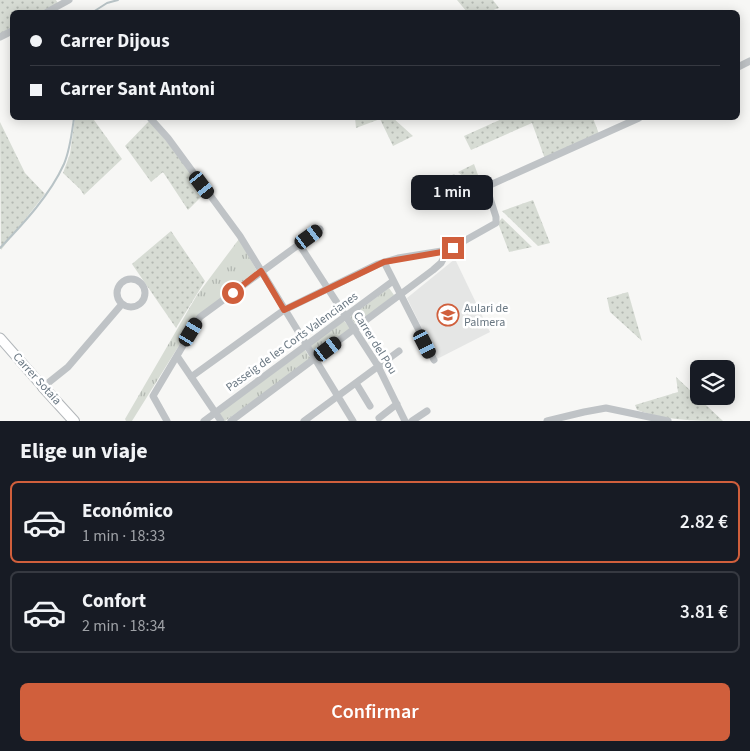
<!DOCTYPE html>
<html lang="es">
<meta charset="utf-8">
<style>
body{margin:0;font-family:"Source Sans 3",sans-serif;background:#242831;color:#f1f3f6;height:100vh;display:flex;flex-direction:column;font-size:19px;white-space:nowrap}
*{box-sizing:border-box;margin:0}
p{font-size:16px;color:#9ea1a6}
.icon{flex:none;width:28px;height:28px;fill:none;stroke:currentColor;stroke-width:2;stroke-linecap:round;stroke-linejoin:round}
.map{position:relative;height:421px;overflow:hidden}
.drawer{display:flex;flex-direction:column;background:#171b24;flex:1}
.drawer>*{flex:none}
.hud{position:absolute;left:10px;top:10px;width:730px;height:110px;border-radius:8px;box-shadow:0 2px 12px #0003;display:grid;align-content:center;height:110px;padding:0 20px;background:#171b24}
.tools{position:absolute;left:690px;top:360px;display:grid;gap:10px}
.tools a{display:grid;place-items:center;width:45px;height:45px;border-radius:8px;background:#171b24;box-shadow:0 2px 12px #0003;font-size:25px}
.end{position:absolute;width:22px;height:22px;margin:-11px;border:6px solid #d05f3c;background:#fff;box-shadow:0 0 0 2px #fff}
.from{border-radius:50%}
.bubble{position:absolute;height:35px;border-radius:8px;background:#171b24;box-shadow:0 2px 12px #0003;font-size:16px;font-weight:600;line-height:35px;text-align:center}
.car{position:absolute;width:15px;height:30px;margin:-15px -8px;border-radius:6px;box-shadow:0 0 4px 1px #0007;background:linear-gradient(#222 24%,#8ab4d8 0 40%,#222 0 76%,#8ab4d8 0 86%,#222 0)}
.hud b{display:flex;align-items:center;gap:18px;height:48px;font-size:19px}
.hud b+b{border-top:1px solid #363941}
.hud i{width:12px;height:12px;background:#f1f3f6}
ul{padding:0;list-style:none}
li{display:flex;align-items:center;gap:15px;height:82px;margin:0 10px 8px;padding:0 10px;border:2px solid #363941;border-radius:8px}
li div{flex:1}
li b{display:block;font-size:19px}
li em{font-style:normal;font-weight:600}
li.on{border-color:#d05f3c}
li>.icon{width:45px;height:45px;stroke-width:1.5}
h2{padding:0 20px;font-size:22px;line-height:60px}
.primary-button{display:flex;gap:10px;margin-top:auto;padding:10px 20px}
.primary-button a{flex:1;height:58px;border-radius:8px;background:#d05f3c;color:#fff;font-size:20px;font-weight:600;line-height:58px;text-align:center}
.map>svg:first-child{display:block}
.built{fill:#e5e6e5}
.grass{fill:url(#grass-dots)}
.park{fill:url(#park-tufts)}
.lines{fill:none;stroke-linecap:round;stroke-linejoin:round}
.stream{stroke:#b8c3c6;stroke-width:2}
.major-casing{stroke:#b2b7ba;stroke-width:11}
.highway-casing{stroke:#b2b6b9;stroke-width:12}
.minor{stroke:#bfc3c6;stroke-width:7}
.major{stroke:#fff;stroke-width:9}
.highway{stroke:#fff;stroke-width:10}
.route{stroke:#d05f3c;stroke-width:6}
.labels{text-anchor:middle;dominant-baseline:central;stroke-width:5;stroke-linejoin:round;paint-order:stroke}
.poi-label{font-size:12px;fill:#697782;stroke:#fff;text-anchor:start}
.street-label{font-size:12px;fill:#697782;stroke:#fff}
</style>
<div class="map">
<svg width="750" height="421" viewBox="0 0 750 421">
<defs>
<pattern id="grass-dots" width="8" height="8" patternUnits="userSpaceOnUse" patternTransform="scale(1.25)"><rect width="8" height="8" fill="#d7dcd4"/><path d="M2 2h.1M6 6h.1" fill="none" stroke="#b2b7b1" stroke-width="1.8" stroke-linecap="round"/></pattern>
<pattern id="park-tufts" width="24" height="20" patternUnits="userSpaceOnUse" patternTransform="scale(1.25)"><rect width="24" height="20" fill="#d7dcd4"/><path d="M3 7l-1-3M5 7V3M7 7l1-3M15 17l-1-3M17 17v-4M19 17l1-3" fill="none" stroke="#b2b7b1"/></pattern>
</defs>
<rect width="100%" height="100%" fill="#f7f7f5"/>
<path class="built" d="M455 259 490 332 437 359 407 298Z"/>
<path class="grass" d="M0 0H56L59 5 44 12H12V29L0 36Z
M457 0H493L499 8 488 12H467Z
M75 118H92L94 120 122 159 84 195 80 189 63 173 70 154Z
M355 118H393L413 136 393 146 380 119 356 128Z
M504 118H593L599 134 545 159 532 123 471 150 464 136Z
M150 120 206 192 188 210 163 172 151 182 125 146Z
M0 122 25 173 45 194 1 250Z
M474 164 485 194 482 195 458 172Z
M454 174 467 186 425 206 417 193Z
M533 200 550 243 538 246 502 211Z
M502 218 532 247 509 252 498 223Z
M171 231 205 281 176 328 132 264Z
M628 292 642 341 610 312 607 298Z
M676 377 723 421C693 421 665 420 637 410L635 405 678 392Z"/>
<path class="park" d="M239 239 257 271 193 323 132 421H126L125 419 197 295Z
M389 288 394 295 356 325 350 317Z
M344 321 351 329 316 355 310 346Z
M305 350 311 359 225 421 219 413Z"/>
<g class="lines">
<path class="stream" d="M93 12 107 3 118 0
M0 248C24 223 50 195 64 164 70 150 72 132 74 118"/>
<g class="major-casing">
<path id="major" d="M0 338 43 387"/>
</g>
<g class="highway-casing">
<path id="highway" d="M43 387 74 421"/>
</g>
<path class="minor" d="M47 12 69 0
M0 37 12 31
M738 67 750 61
M150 118 168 138 240 236 353 421
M299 244 378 366 405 421
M384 262 434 360
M117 293a14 14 0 1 1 28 0a14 14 0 1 1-28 0Z
M177 356 221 421
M191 377 284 310 378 264 398 258 448 250 496 223V217L488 192 490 185 639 118
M356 383 370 406
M43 387 68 367 122 304
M379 418 397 404
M167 421 153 396 200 317 320 229
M204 421 393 281
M231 421 433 270 441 263 448 250
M304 421 399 351
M412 421 427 411
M547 421 584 412 606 408 668 421"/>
<use href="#major" class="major"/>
<use href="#highway" class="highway"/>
</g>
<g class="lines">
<path class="route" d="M233 293 261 271 284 310 384 262 442 252 453 248"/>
</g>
<defs>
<g id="school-ring" transform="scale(1.125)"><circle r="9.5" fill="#fff" stroke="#d05f3c" stroke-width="1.5"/><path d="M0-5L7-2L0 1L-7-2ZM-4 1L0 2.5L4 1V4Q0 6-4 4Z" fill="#d05f3c"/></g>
</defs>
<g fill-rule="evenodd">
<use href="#school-ring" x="448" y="315"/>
</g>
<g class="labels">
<g class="poi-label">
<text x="464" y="308">Aulari de<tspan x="464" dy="14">Palmera</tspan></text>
</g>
<g class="street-label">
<text transform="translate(292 342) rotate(-36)">Passeig de les Corts Valencianes</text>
<text transform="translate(375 343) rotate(58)">Carrer del Pou</text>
<text transform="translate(37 379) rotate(48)">Carrer Sotaia</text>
</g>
</g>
</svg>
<div class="tools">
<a><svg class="icon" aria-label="layers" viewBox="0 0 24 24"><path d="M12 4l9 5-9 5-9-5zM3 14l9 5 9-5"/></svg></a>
</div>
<i class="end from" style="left:233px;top:293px"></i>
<i class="end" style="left:453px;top:248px"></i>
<div class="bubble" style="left:411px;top:175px;width:82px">1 min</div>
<i class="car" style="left:202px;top:185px;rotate:143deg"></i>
<i class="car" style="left:309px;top:237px;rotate:54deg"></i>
<i class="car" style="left:191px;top:332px;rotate:31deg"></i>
<i class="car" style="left:425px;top:344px;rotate:153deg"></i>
<i class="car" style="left:328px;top:349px;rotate:53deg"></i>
<div class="hud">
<b><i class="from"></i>Carrer Dijous</b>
<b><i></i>Carrer Sant Antoni</b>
</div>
</div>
<section class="drawer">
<h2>Elige un viaje</h2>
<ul>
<li class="on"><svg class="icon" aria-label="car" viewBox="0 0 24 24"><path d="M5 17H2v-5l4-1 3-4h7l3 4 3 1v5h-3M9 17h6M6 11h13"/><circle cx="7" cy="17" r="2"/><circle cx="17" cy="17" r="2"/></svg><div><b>Económico</b><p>1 min · 18:33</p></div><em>2.82 €</em></li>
<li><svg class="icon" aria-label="car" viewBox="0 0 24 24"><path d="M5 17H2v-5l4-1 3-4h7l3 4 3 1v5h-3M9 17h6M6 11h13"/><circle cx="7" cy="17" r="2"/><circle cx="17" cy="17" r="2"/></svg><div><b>Confort</b><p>2 min · 18:34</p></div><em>3.81 €</em></li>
</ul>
<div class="primary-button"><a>Confirmar</a></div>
</section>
